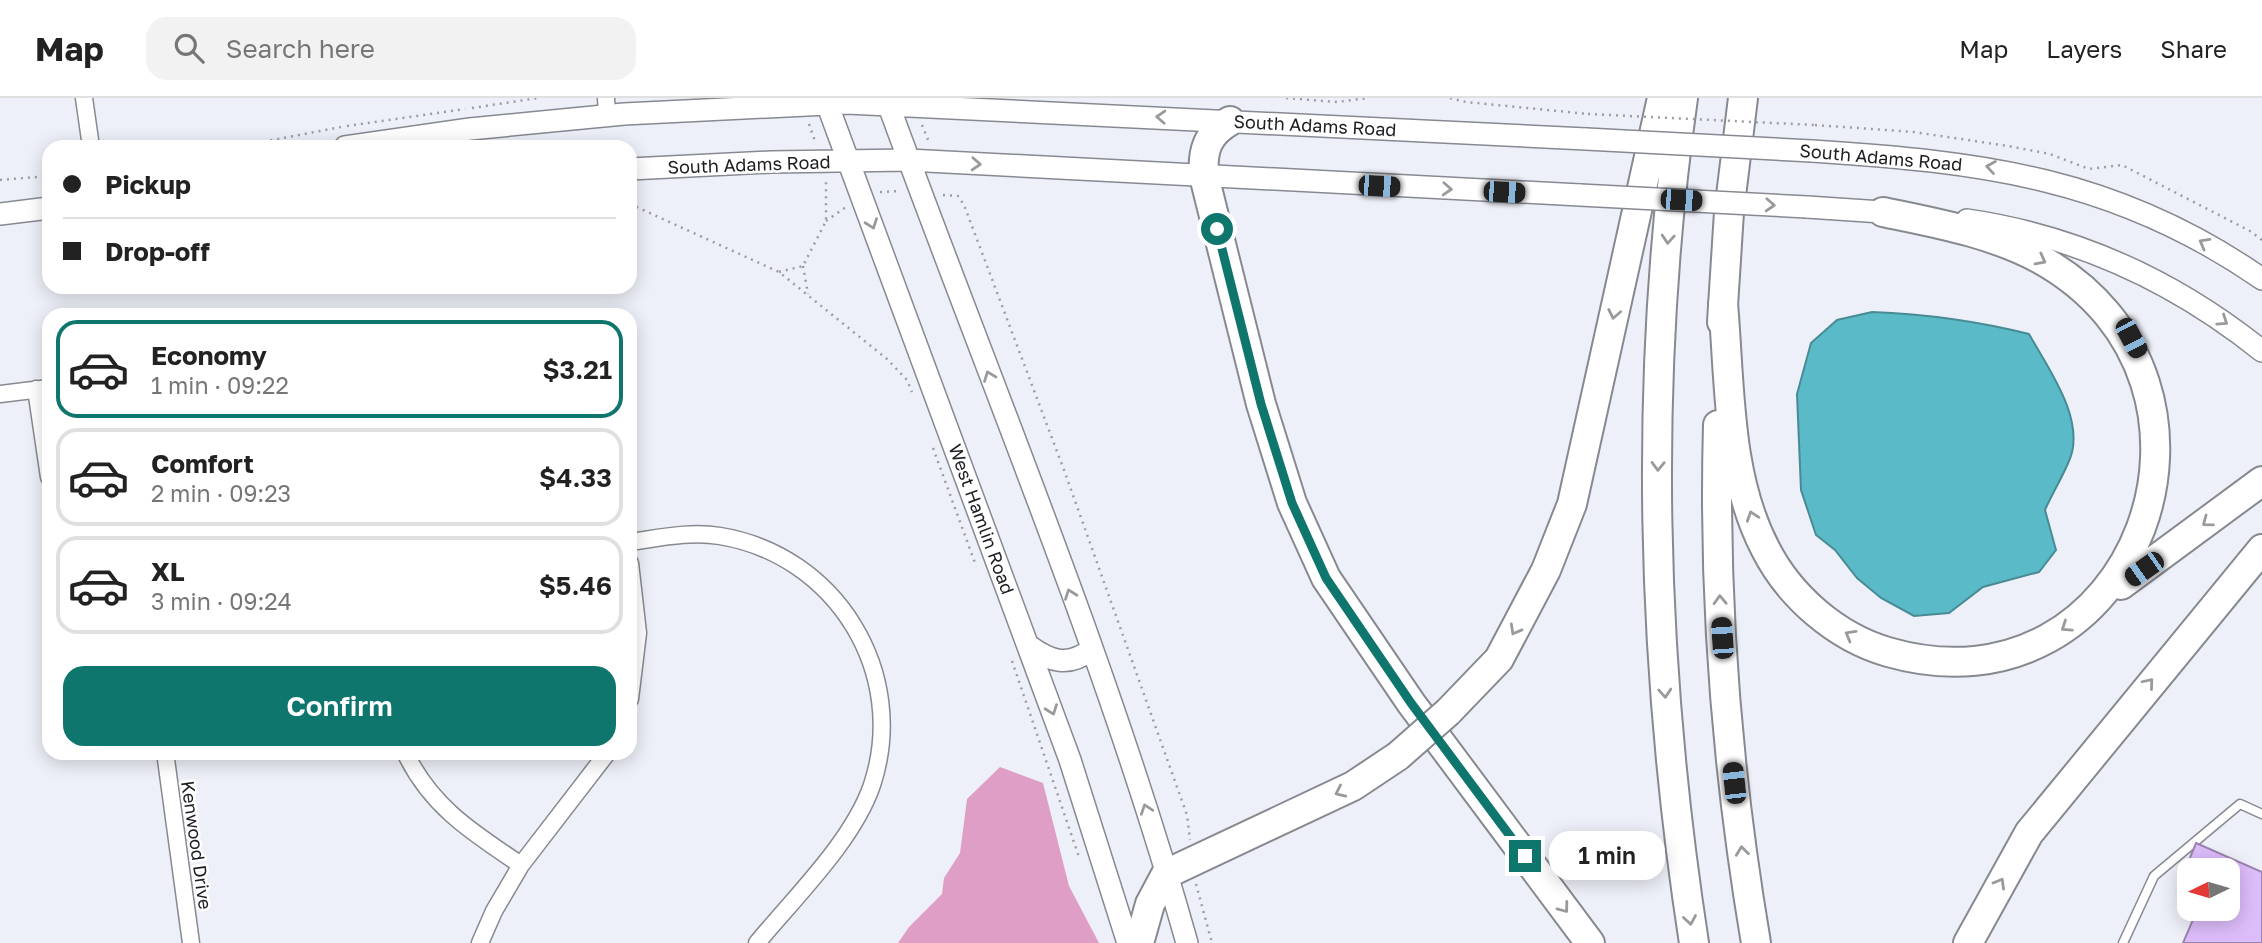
<!DOCTYPE html>
<meta charset="utf-8">
<style>
body{margin:0;font-family:"Golos Text",sans-serif;background:#f2f2f2;color:#222;height:100vh;display:flex;flex-direction:column;font-size:26px;white-space:nowrap}
*{box-sizing:border-box;margin:0}
p{font-size:23px;color:#767676}
.icon{flex:none;width:38px;height:38px;fill:none;stroke:currentColor;stroke-width:2;stroke-linecap:round;stroke-linejoin:round}
.map{position:relative;flex:1;overflow:hidden}
.drawer{position:absolute;left:42px;top:210px;width:595px;height:452px;display:flex;flex-direction:column;background:#fff;border-radius:21px;box-shadow:0 4px 18px #0003}
.drawer>*{flex:none}
.top-card{position:absolute;left:42px;top:42px;width:595px;height:154px;border-radius:21px;box-shadow:0 4px 18px #0003;display:grid;align-content:center;height:154px;padding:0 21px;background:#fff}
.needle{width:46px;rotate:265deg}
.fabs{position:absolute;left:2177px;top:760px;display:grid;gap:14px}
.fabs a{display:grid;place-items:center;width:63px;height:63px;border-radius:14px;background:#fff;box-shadow:0 4px 18px #0003;font-size:35px}
.end{position:absolute;width:32px;height:32px;margin:-16px;border:9px solid #0f766e;background:#fff;box-shadow:0 0 0 4px #fff}
.from{border-radius:50%}
.bubble{position:absolute;height:49px;border-radius:21px;background:#fff;box-shadow:0 4px 18px #0003;font-size:23px;font-weight:600;line-height:49px;text-align:center}
.car{position:absolute;width:21px;height:42px;margin:-21px -10px;border-radius:9px;box-shadow:0 0 5px 2px #0007;background:linear-gradient(#222 24%,#8ab4d8 0 40%,#222 0 76%,#8ab4d8 0 86%,#222 0)}
.top-card b{display:flex;align-items:center;gap:24px;height:66px;font-size:26px}
.top-card b+b{border-top:2px solid #e0e0e0}
.top-card i{width:18px;height:18px;background:#222}
ul{padding:12px 0 0;list-style:none}
li{display:flex;align-items:center;gap:21px;height:98px;margin:0 14px 10px;padding:0 7px;border:4px solid #e0e0e0;border-radius:21px}
li div{flex:1}
li b{display:block;font-size:26px}
li em{font-style:normal;font-weight:600}
li.current{border-color:#0f766e}
li>.icon{width:63px;height:63px;stroke-width:1.5}
.action{display:flex;gap:14px;margin-top:auto;padding:14px 21px}
.action a{flex:1;height:80px;border-radius:21px;background:#0f766e;color:#fff;font-size:28px;font-weight:600;line-height:80px;text-align:center}
header{display:flex;align-items:center;gap:42px;box-sizing:border-box;height:98px;padding:0 35px;background:#fff;border-bottom:2px solid #e0e0e0}
header strong{font-size:33px}
nav{display:flex;gap:38px;margin-inline-start:auto;font-size:24px}
.search{width:490px;height:63px;background:#f2f2f2;display:flex;align-items:center;gap:18px;box-sizing:border-box;padding:0 24px;border-radius:21px;color:#767676;font-size:26px}
.map>svg:first-child{display:block}
.forest{fill:#df9ec5}
.water{fill:#5abac7;stroke:#488b95;stroke-width:2}
.lines{fill:none;stroke-linecap:round;stroke-linejoin:round}
.lane-casing{stroke:#878991;stroke-width:11}
.street-casing{stroke:#878991;stroke-width:19}
.secondary-casing{stroke:#878991;stroke-width:24}
.highway-casing{stroke:#878991;stroke-width:32}
.path{stroke:#9b9da3;stroke-width:2.5;stroke-dasharray:2 5;stroke-linecap:butt}
.lane{stroke:#fff;stroke-width:8}
.street{stroke:#fff;stroke-width:16}
.secondary{stroke:#fff;stroke-width:21}
.highway{stroke:#fff;stroke-width:28}
.secondary-bridge-casing{stroke:#878991;stroke-width:24;stroke-linecap:butt}
.highway-bridge-casing{stroke:#878991;stroke-width:32;stroke-linecap:butt}
.path-bridge{stroke:#9b9da3;stroke-width:2.5;stroke-dasharray:2 5;stroke-linecap:butt}
.secondary-bridge{stroke:#fff;stroke-width:21}
.highway-bridge{stroke:#fff;stroke-width:28}
.wall{fill:#bea2d7}
.building{fill:#ddbcfa;stroke:#9b84af;stroke-width:2}
.oneway{stroke:#999a9b}
.route{stroke:#0f766e;stroke-width:9}
.labels{text-anchor:middle;dominant-baseline:central;stroke-width:5;stroke-linejoin:round;paint-order:stroke}
.street-label{font-size:18px;fill:#1d1e21;stroke:#fff}
</style>
<header>
<strong>Map</strong>
<div class="search"><svg class="icon" aria-label="search" viewBox="0 0 24 24"><circle cx="10" cy="10" r="6"/><path d="M15 15l6 6"/></svg>Search here</div>
<nav><a>Map</a><a>Layers</a><a>Share</a></nav>
</header>
<div class="map">
<svg width="2262" height="845" viewBox="0 0 2262 845">
<rect width="100%" height="100%" fill="#eef0f9"/>
<path class="forest" d="M1000 669 1043 685 1069 788 1099 845H898L909 829 942 796 944 780 960 755 967 701Z"/>
<path class="water" d="M1872 214C1926 216 1977 223 2029 236 2048 270 2087 323 2069 363 2062 380 2052 396 2045 412L2056 452 2039 474 1983 489 1949 515 1914 518 1881 500 1857 480 1835 452 1816 437 1801 392 1797 296 1811 245 1837 222Z"/>
<g class="lines">
<g class="lane-casing">
<path id="lane" d="M2123 845 2154 778 2240 706 2262 716"/>
</g>
<g class="street-casing">
<path id="street" d="M84 0 91 49
M606 0 607 17
M36 291 49 379
M0 296 49 290
M630 444C659 440 690 433 720 438 836 457 909 575 872 687 853 743 794 800 757 845
M630 465 638 535 630 601
M165 654 191 845
M405 654C430 708 473 735 521 767
M480 845 494 813 521 767 608 654"/>
</g>
<g class="secondary-casing">
<path id="secondary" d="M825 0 1070 662 1128 845
M886 0C988 280 1106 557 1187 845
M345 49 470 31 624 16 847 5 1586 41
M1812 53C1983 64 2117 80 2262 181
M630 71 771 64 908 62 1580 97
M1807 109 1897 115
M0 116 49 110
M1967 122C2076 138 2176 184 2262 253
M1029 548C1051 564 1068 569 1091 552"/>
</g>
<g class="highway-casing">
<path id="highway" d="M1683 0C1643 279 1651 567 1694 845
M1230 23C1207 36 1202 53 1204 78L1261 306 1292 405 1326 480 1411 605 1590 845
M1723 205C1730 286 1727 377 1765 450 1789 498 1836 539 1888 554 2137 626 2262 284 2040 161 1992 135 1936 125 1883 114
M1722 224 1729 114 1743 0
M1718 327C1713 500 1727 674 1756 845
M2121 487 2262 383
M1448 614 1499 561 1546 472 1572 406 1662 0
M1139 845 1150 806 1166 776 1353 688 1398 658
M1968 845 2029 735 2262 451"/>
</g>
<path class="path" d="M1286 0 1337 4 1368 0
M1450 0 1466 4 1588 16
M472 10 538 0
M809 26 816 46
M922 27 929 44
M1815 27 1914 34 2008 48 2050 56 2089 71 2122 67 2250 133 2262 142
M347 28 465 11
M236 49 341 29
M0 82 49 78
M880 94 901 93
M943 97 958 98 964 107 1064 372 1187 717 1190 742
M630 106 779 174 887 261 907 282 912 294
M826 123 846 109
M803 168 808 196
M779 174 803 168 826 123V83
M933 350 975 465
M1012 563 1079 759
M1196 786 1212 845"/>
<use href="#lane" class="lane"/>
<use href="#street" class="street"/>
<use href="#secondary" class="secondary"/>
<use href="#highway" class="highway"/>
<g class="secondary-bridge-casing">
<path id="secondary-bridge" d="M1586 41 1812 53
M1580 97 1807 109"/>
</g>
<g class="highway-bridge-casing">
<path id="highway-bridge" d="M1398 658 1448 614"/>
</g>
<path class="path-bridge" d="M1588 16 1815 27"/>
<use href="#secondary-bridge" class="secondary-bridge"/>
<use href="#highway-bridge" class="highway-bridge"/>
</g>
<path class="wall" d="M2196 745 2262 774V845H2183L2198 810H2228V772H2189V804L2180 800V784Z"/>
<path class="building" d="M2196 745 2262 774V845H2183L2198 810H2228V772H2189V788L2180 784Z"/>
<defs><path id="oneway-chevron" d="M-2-3.5L2.5 0L-2 3.5" fill="none" stroke-width="1.6" stroke-linecap="round" stroke-linejoin="round" transform="scale(1.75)"/></defs>
<g class="oneway">
<use href="#oneway-chevron" transform="translate(1161 19) rotate(-177)"/>
<use href="#oneway-chevron" transform="translate(976 66) rotate(3)"/>
<use href="#oneway-chevron" transform="translate(1991 69) rotate(-171)"/>
<use href="#oneway-chevron" transform="translate(1447 91) rotate(3)"/>
<use href="#oneway-chevron" transform="translate(1770 107) rotate(3)"/>
<use href="#oneway-chevron" transform="translate(872 126) rotate(70)"/>
<use href="#oneway-chevron" transform="translate(1668 141) rotate(94)"/>
<use href="#oneway-chevron" transform="translate(2204 145) rotate(-151)"/>
<use href="#oneway-chevron" transform="translate(2041 162) rotate(28)"/>
<use href="#oneway-chevron" transform="translate(1614 216) rotate(101)"/>
<use href="#oneway-chevron" transform="translate(2223 223) rotate(34)"/>
<use href="#oneway-chevron" transform="translate(989 278) rotate(-111)"/>
<use href="#oneway-chevron" transform="translate(1658 368) rotate(91)"/>
<use href="#oneway-chevron" transform="translate(1752 418) rotate(-109)"/>
<use href="#oneway-chevron" transform="translate(2207 424) rotate(143)"/>
<use href="#oneway-chevron" transform="translate(1070 496) rotate(-110)"/>
<use href="#oneway-chevron" transform="translate(1720 502) rotate(-92)"/>
<use href="#oneway-chevron" transform="translate(2066 529) rotate(146)"/>
<use href="#oneway-chevron" transform="translate(1515 532) rotate(119)"/>
<use href="#oneway-chevron" transform="translate(1850 537) rotate(-150)"/>
<use href="#oneway-chevron" transform="translate(2149 585) rotate(-50)"/>
<use href="#oneway-chevron" transform="translate(1665 595) rotate(86)"/>
<use href="#oneway-chevron" transform="translate(1052 612) rotate(70)"/>
<use href="#oneway-chevron" transform="translate(1340 694) rotate(155)"/>
<use href="#oneway-chevron" transform="translate(1146 711) rotate(-109)"/>
<use href="#oneway-chevron" transform="translate(1742 753) rotate(-97)"/>
<use href="#oneway-chevron" transform="translate(2000 785) rotate(-60)"/>
<use href="#oneway-chevron" transform="translate(1564 810) rotate(53)"/>
<use href="#oneway-chevron" transform="translate(1690 822) rotate(81)"/>
</g>
<g class="lines">
<path class="route" d="M1217 131 1261 306 1292 405 1326 480 1411 605 1525 758"/>
</g>
<g class="labels">
<g class="street-label">
<text transform="translate(1315 27) rotate(3)">South Adams Road</text>
<text transform="translate(1881 59) rotate(5)">South Adams Road</text>
<text transform="translate(749 66) rotate(-2)">South Adams Road</text>
<text transform="translate(982 421) rotate(70)">West Hamlin Road</text>
<text transform="translate(197 747) rotate(82)">Kenwood Drive</text>
</g>
</g>
</svg>
<div class="fabs">
<a><svg class="needle" viewBox="-14 -14 28 28"><path d="M0-13l5 13h-10z" fill="#e53935"/><path d="M0 13l5-13h-10z" fill="#767676"/></svg></a>
</div>
<i class="end from" style="left:1217px;top:131px"></i>
<i class="end" style="left:1525px;top:758px"></i>
<div class="bubble" style="left:1549px;top:733px;width:116px">1 min</div>
<i class="car" style="left:1379px;top:88px;rotate:93deg"></i>
<i class="car" style="left:1504px;top:94px;rotate:93deg"></i>
<i class="car" style="left:1681px;top:102px;rotate:93deg"></i>
<i class="car" style="left:2131px;top:240px;rotate:152deg"></i>
<i class="car" style="left:2144px;top:471px;rotate:235deg"></i>
<i class="car" style="left:1722px;top:540px;rotate:356deg"></i>
<i class="car" style="left:1734px;top:685px;rotate:354deg"></i>
<div class="top-card">
<b><i class="from"></i>Pickup</b>
<b><i></i>Drop-off</b>
</div>
<section class="drawer">
<ul>
<li class="current"><svg class="icon" aria-label="car" viewBox="0 0 24 24"><path d="M5 17H2v-5l4-1 3-4h7l3 4 3 1v5h-3M9 17h6M6 11h13"/><circle cx="7" cy="17" r="2"/><circle cx="17" cy="17" r="2"/></svg><div><b>Economy</b><p>1 min · 09:22</p></div><em>$3.21</em></li>
<li><svg class="icon" aria-label="car" viewBox="0 0 24 24"><path d="M5 17H2v-5l4-1 3-4h7l3 4 3 1v5h-3M9 17h6M6 11h13"/><circle cx="7" cy="17" r="2"/><circle cx="17" cy="17" r="2"/></svg><div><b>Comfort</b><p>2 min · 09:23</p></div><em>$4.33</em></li>
<li><svg class="icon" aria-label="car" viewBox="0 0 24 24"><path d="M5 17H2v-5l4-1 3-4h7l3 4 3 1v5h-3M9 17h6M6 11h13"/><circle cx="7" cy="17" r="2"/><circle cx="17" cy="17" r="2"/></svg><div><b>XL</b><p>3 min · 09:24</p></div><em>$5.46</em></li>
</ul>
<div class="action"><a>Confirm</a></div>
</section>
</div>
